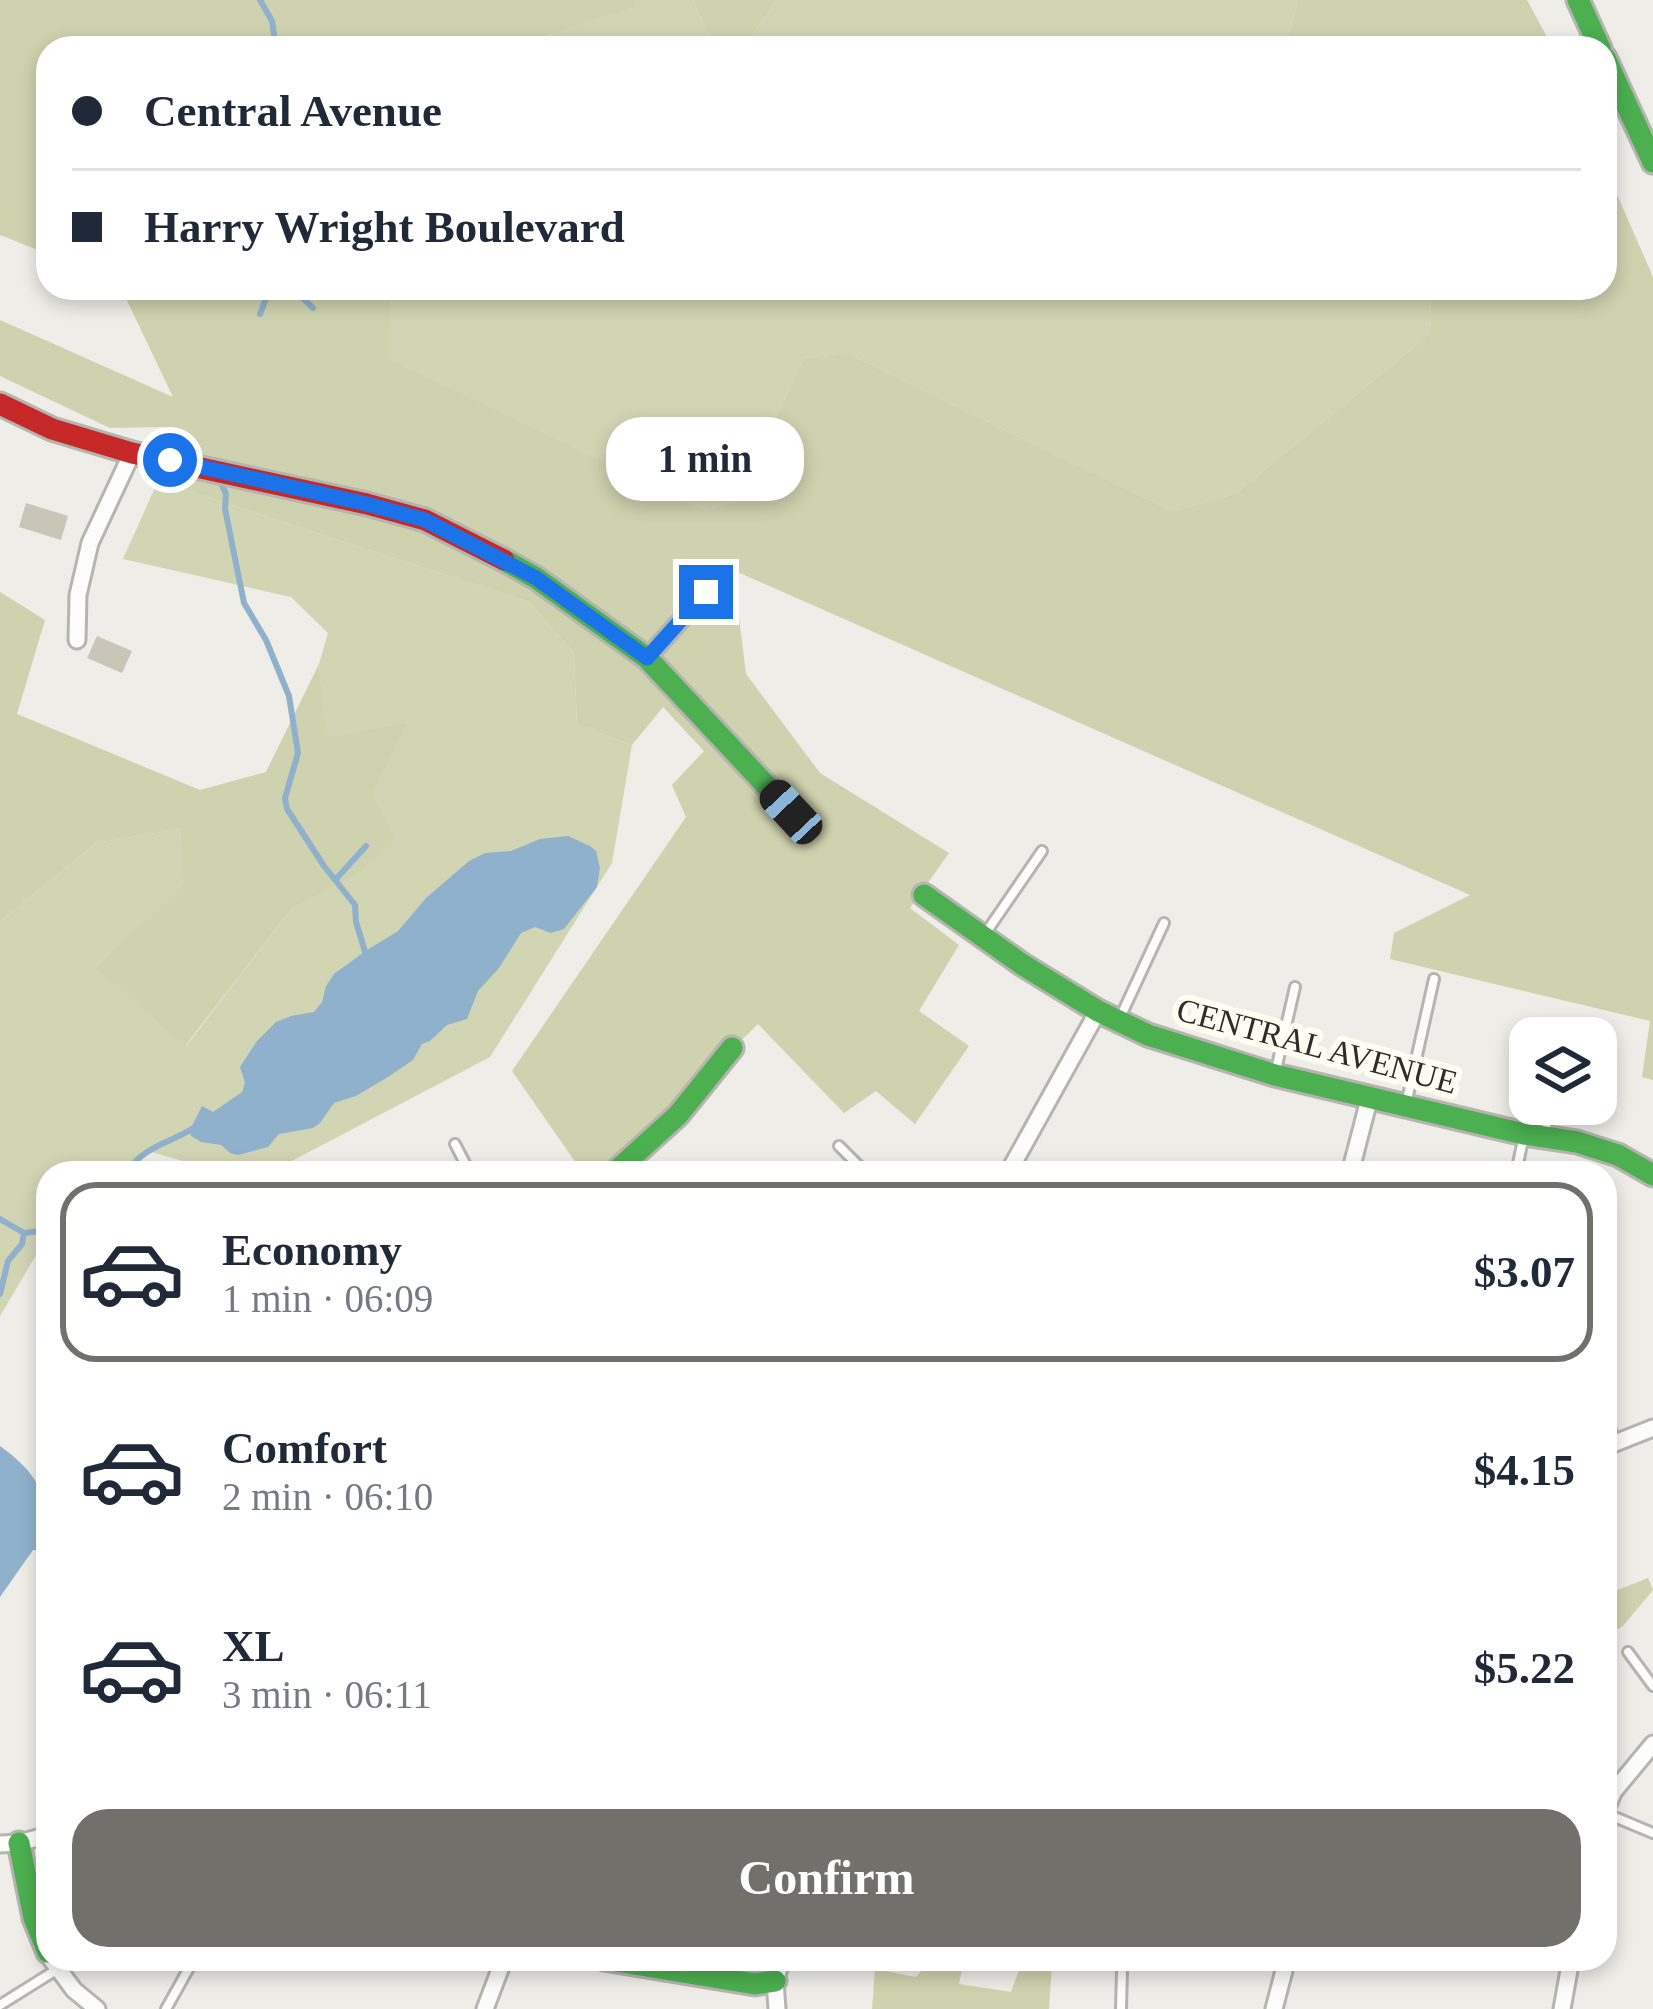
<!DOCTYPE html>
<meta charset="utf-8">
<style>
body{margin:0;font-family:Georgia,serif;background:#f2f2f3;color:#1f2937;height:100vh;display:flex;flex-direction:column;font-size:45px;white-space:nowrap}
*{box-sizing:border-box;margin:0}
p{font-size:39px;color:#747a83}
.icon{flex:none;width:66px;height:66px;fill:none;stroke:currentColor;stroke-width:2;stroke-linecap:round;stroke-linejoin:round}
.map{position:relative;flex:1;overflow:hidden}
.side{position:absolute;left:36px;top:1161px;width:1581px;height:810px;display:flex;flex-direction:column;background:#fff;border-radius:36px;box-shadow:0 6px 18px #0003}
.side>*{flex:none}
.guide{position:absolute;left:36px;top:36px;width:1581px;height:264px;border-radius:36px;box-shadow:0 6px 18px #0003;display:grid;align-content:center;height:264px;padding:0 36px;background:#fff}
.buttons{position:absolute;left:1509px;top:1017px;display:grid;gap:24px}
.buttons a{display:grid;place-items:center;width:108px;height:108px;border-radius:24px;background:#fff;box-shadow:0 6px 18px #0003;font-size:60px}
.end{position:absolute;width:54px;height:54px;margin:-27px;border:15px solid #1a73e8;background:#fff;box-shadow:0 0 0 6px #fff}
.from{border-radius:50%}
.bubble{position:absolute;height:84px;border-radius:36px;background:#fff;box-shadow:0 6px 18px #0003;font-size:39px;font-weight:600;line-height:84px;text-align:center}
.car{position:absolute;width:36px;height:72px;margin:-36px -18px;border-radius:15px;box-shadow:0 0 9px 3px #0007;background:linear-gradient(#222 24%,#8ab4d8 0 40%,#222 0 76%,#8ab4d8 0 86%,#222 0)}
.guide b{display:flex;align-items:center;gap:42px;height:114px;font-size:45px}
.guide b+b{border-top:3px solid #e0e1e3}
.guide i{width:30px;height:30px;background:#1f2937}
ul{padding:21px 0 0;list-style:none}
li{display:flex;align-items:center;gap:36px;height:180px;margin:0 24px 18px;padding:0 12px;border:6px solid transparent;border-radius:36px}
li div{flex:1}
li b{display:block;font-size:45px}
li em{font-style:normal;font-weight:600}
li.on{border-color:#71706b}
li>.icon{width:108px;height:108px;stroke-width:1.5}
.cta{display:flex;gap:24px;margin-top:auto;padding:24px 36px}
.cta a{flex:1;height:138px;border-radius:36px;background:#71706b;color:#fff;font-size:48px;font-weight:600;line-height:138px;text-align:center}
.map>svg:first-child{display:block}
.green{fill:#d2d5b4}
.forest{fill:#ced2ae}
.water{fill:#90b1cc}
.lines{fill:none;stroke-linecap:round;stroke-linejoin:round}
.stream{stroke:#90b1cc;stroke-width:6}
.building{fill:#c9c6b8}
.lane-casing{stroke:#b5b4b0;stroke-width:14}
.street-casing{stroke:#b5b4b0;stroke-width:21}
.fast-casing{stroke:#b5b4b0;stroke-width:27}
.jam-casing{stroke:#b5b4b0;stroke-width:27}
.lane{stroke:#fcfcfb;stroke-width:8}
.street{stroke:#fcfcfb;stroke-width:15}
.fast{stroke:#4caf50;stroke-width:21}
.jam{stroke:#c62828;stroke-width:21}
.route{stroke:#1a73e8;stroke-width:15}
.labels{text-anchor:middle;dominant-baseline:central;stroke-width:12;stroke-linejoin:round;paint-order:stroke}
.street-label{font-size:33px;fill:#2d2c28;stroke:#fffcf1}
</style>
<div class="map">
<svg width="1653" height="2009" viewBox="0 0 1653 2009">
<rect width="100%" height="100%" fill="#eeede7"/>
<path class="green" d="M636 0H693L714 48H509L634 7Z
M777 0H1298L1285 48H743Z
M391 288H1431L1430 334 1235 494 1172 511 847 353 804 358 735 504 705 510 388 359Z
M158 481 529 602 574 653 577 724 632 745 612 863 490 1057 269 1173H225L148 1151 124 1173H48V1241L41 1247 0 1316V922L96 843 180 829 185 884 186 1046 292 908 357 875 325 738 319 664 328 633 291 597 123 559Z"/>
<path class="forest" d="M0 0H636L635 7 509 48H48V254L0 235Z
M693 0H777L743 48H714Z
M1298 0H1527L1553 48H1285Z
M1605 167 1653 277V1080L1642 1077 1650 1021 1390 959 1394 933 1470 895 733 570 746 674 820 773 949 853 910 908 959 945 919 1011 969 1046 915 1124 876 1091 844 1113 758 1024 606 1173H583L512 1071 686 817 672 785 704 751 663 707 632 745 577 724 574 653 529 602 158 481 166 427 110 428 0 376V320L173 397 121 288H391L389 359 705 510 735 503 804 358 847 353 1172 511 1235 494 1430 334 1431 288H1605Z
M0 592 45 620 17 714 200 790 266 772 319 664 326 738 407 723 372 794 396 840 357 875 292 908 185 1046 96 968 184 884 180 829 96 843 0 922Z
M1648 1578 1653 1590 1623 1626 1605 1637V1595Z
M927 1959H964L959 1984 1011 1992 1023 1959H1105L1052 1964 1049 2009H872L875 1969 916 1977 925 1967Z"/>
<path class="water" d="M568 836 590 846 596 851 600 868 597 887 564 929 551 933 535 927 521 933 499 968 478 991 467 1019 447 1025 430 1041 422 1044 413 1060 388 1077 356 1096 334 1103 320 1123 313 1128 279 1134 268 1147 238 1155 230 1153 221 1145 201 1142 191 1136 190 1130 202 1106 217 1114 240 1099 245 1083 240 1067 257 1041 276 1022 291 1016 314 1012 322 1002 326 986 334 974 364 952 398 931 426 898 469 861 485 853 511 851 540 839Z
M0 1446C48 1481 48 1503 48 1559L39 1550H33L0 1597Z"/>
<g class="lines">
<path class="stream" d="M260 0 272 21 276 48
M292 288 313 308
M260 314 270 288
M219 478 226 494 225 509 244 603 266 640 289 696 298 753 285 798 287 809 324 866 355 905 356 922 367 958
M336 879 366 846
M208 1119 246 1093
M127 1173C143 1145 172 1143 197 1126
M0 1219 24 1233 48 1230
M0 1294 8 1261 22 1244 24 1233"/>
</g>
<path class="building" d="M26 503 68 516 61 540 19 527Z
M97 636 132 651 122 673 87 658Z"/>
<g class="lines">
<g class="lane-casing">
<path id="lane" d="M985 934 1042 851
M1119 1020 1164 923
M1565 1038 1566 1032
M1275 1074 1295 987
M1407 1100 1434 979
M1545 1132 1551 1104
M455 1144 470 1173
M839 1146 866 1173
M1516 1173 1524 1135
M1605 1417 1616 1442
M1628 1652 1653 1686
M1605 1813 1653 1833
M0 2005 56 1970
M166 2009 194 1959
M1121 2009 1122 1971"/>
</g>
<g class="street-casing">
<path id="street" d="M77 640 78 595 90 543 132 453
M647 658 706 592
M1008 1173 1098 1011
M1350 1173 1370 1096
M1605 1447 1653 1428
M1605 1811 1614 1791 1653 1744
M0 1844 19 1843 48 1835
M51 1959 74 1990 97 2009
M485 2009 504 1959
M777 2009 775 1981 782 1959
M1274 2009 1287 1959
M1562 2009 1571 1959"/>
</g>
<g class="fast-casing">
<path id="fast" d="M1578 0 1600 48
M1605 58 1653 162
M504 560 536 578 647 658 791 812
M924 895 1023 965 1098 1011 1148 1035 1275 1075 1524 1134 1577 1142 1618 1155 1653 1175
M614 1173 678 1115 732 1048
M19 1843 34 1918 48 1952
M604 1959 755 1984 775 1981"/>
</g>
<g class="jam-casing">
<path id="jam" d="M0 404 52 429 132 453 367 504 425 520 504 560"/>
</g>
<use href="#lane" class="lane"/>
<use href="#street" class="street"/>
<use href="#fast" class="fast"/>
<use href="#jam" class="jam"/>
</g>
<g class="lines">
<path class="route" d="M170 460 367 504 425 520 536 578 647 658 706 592"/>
</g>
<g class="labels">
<g class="street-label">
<text transform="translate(1317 1046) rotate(15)">CENTRAL AVENUE</text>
</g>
</g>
</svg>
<div class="buttons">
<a><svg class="icon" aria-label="layers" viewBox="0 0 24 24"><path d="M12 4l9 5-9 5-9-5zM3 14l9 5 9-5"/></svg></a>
</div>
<i class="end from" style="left:170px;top:460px"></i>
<i class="end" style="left:706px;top:592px"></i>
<div class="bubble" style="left:606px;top:417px;width:198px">1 min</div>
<i class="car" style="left:791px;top:812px;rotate:317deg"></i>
<div class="guide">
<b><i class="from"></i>Central Avenue</b>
<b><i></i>Harry Wright Boulevard</b>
</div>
<section class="side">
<ul>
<li class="on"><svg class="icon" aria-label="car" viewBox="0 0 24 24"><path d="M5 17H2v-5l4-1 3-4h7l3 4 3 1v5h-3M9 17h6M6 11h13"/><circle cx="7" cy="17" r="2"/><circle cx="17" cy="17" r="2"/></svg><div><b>Economy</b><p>1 min · 06:09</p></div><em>$3.07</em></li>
<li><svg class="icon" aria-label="car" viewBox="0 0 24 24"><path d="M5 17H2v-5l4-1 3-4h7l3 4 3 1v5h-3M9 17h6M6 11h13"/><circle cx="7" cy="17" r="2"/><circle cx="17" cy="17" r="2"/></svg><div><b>Comfort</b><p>2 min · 06:10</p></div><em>$4.15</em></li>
<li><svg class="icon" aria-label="car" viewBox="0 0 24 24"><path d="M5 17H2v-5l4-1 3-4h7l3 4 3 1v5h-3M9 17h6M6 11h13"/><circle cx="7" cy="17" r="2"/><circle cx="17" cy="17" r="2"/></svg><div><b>XL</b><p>3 min · 06:11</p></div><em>$5.22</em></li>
</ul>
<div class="cta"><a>Confirm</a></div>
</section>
</div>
